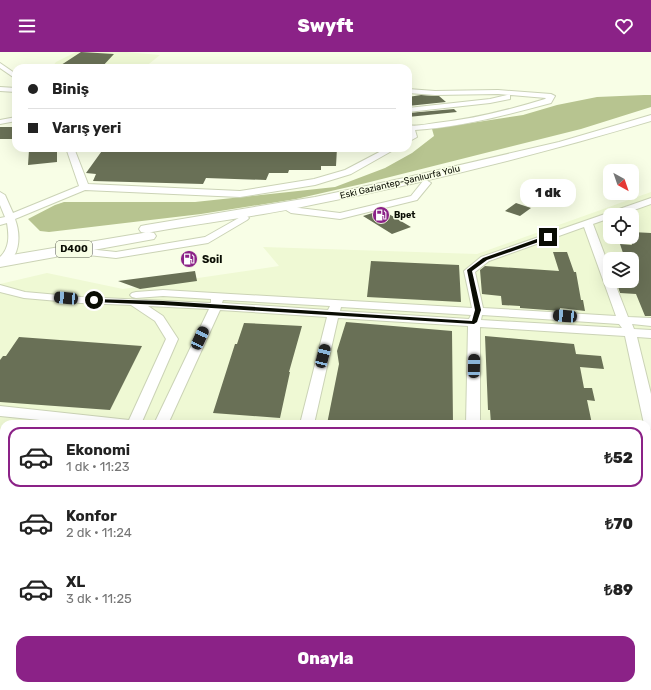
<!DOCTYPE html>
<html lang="tr">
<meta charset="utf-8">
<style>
body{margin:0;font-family:Rubik,sans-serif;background:#f6f6f6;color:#222;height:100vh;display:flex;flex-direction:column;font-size:15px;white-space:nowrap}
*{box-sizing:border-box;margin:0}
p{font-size:13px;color:#767676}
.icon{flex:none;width:22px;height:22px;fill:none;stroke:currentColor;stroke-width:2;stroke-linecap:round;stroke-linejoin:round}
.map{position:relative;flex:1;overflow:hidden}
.drawer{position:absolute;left:0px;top:368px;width:651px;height:270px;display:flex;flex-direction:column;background:#fff;border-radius:12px 12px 0 0;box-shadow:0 4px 16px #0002}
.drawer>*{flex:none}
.banner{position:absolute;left:12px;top:12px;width:400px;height:88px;border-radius:12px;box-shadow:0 4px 16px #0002;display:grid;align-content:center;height:88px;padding:0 16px;background:#fff}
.needle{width:26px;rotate:140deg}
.fabs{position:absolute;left:603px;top:112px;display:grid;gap:8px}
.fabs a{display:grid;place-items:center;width:36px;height:36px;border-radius:8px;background:#fff;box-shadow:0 4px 16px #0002;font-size:20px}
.end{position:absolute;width:18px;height:18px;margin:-9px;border:5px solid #0a0d04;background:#fff;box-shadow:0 0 0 2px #fff}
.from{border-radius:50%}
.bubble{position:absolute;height:28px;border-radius:12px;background:#fff;box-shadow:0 4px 16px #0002;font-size:13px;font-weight:800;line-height:28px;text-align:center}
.car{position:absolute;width:12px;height:24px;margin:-12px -6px;border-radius:5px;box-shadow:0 0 3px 1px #0007;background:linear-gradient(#222 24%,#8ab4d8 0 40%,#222 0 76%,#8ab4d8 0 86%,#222 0)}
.banner b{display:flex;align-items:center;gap:14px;height:38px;font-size:15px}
.banner b+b{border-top:1px solid #e0e0e0}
.banner i{width:10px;height:10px;background:#222}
ul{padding:7px 0 0;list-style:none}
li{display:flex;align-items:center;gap:12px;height:60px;margin:0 8px 6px;padding:0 8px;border:2px solid transparent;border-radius:12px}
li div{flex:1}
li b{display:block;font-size:15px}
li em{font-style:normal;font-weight:800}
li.selected{border-color:#8b2287}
li>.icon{width:36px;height:36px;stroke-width:1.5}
.cta{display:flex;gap:8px;margin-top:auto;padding:8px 16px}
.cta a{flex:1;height:46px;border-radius:12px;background:#8b2287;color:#fff;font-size:16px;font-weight:800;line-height:46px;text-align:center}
header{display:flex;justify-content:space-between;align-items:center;height:52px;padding:0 16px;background:#8b2287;color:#fff;font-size:18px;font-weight:800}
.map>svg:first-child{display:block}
.built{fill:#eff9d4;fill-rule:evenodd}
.forest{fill:#b7c490}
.building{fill:#697056}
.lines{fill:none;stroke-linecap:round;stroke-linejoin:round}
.minor-casing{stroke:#cbd3b6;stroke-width:2}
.major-casing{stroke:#cbd3b6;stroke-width:2}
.highway-casing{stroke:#cbd3b6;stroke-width:2}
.minor{fill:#fff;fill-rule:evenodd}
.major{fill:#fff;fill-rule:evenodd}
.highway{fill:#fff;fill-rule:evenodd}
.route{fill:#0a0d04}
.labels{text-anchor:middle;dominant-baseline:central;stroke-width:3;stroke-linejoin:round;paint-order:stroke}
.far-street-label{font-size:9px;fill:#0a0d04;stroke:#f8fee6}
.far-poi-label{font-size:9px;font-weight:bold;fill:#0a0d04;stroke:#f8fee6;text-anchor:start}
.shield{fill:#f8fee6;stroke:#515548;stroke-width:1}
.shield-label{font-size:10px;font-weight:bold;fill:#0a0d04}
.poi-label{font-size:11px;font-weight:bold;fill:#0a0d04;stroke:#f8fee6;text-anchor:start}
</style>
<header><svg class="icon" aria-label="menu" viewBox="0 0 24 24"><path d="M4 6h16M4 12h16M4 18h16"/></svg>Swyft<svg class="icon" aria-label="heart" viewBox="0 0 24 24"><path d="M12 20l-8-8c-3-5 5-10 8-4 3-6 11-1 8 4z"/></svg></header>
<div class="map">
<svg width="651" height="638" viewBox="0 0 651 638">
<rect width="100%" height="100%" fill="#f8fee6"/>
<path class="built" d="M76 0H126L160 3 144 16H51L56 10Z
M651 140V638H389L374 634H647V372H4V532L0 530V232L47 221 123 237 279 214 263 195 477 202ZM610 163H632V185H610ZM610 207H632V229H610Z"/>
<path class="forest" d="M644 43H651V55L581 77 366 131 296 147 201 162 49 180 40 179 28 167 55 153 64 150H195L335 135 385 116 412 101 434 84 432 77 523 63 557 53 597 45Z"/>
<path class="building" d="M81 0 114 2 101 16 58 15Z
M421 43 439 44 446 50 408 54V45Z
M454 57 457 60 408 65V61Z
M0 75H16V87H0Z
M57 96V110L28 113 29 98Z
M104 96H337L336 114H321V118H289L288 121H269L266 128 206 126 203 132 93 129 96 122 86 121Z
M516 151 531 156 520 164 505 159Z
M382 158 411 175 392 182 363 164Z
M632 180 651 181V264H645L636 242 620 241 616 229H632V207H625L620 192 632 193 629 185H632Z
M553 200H567L574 220H576L581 248H583L585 259 560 256V259L520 256V254L502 253 501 244 482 242 480 218 485 214 559 219Z
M371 209 459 213 461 250 367 245Z
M195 219 197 229 140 237 118 229Z
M346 270 452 279 453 372H327L339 312 337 299Z
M244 271 302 274 289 320H290L280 366 213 361 235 292H237Z
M485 284 574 292 576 302 601 304 604 317 580 315 584 336H592L595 349 587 348 592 372H491L490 358H488Z
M19 285 142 294 110 358 0 350V308L3 304H6Z"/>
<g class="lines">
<g class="minor-casing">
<path id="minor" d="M0 11 16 22V27L0 16Z
M0 35 16 36V40L0 39Z
M408 37 435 39 498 38 551 42 555 44 551 51C506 63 461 75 415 78L417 85 408 90V73C416 75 427 72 436 71 473 67 509 58 545 47L546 46 498 42 435 43 408 41Z
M507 43H510V47L490 51 408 60V56L490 47Z
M16 65V69L0 72V68Z
M66 96H74L88 132 240 139 314 127 345 118 387 96H397L351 122 315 133 240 145 85 138 15 167C21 183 21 209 0 214V205C10 196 9 183 7 171L0 173V166L5 165 0 153V140L5 143 13 161 79 134Z
M426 128 431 131 417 148 340 167 291 161 286 158 291 155 340 161 411 144 423 129Z
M651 146V152L620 163H610V166L593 172 610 217V229H614L628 265 651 266V274L632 272 634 277 651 278V286L637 285 651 342V377L647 376V372H644L625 284 480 275V372H466L468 274 338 266 314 372H300L327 265 220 258 168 372H154L209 257 148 254 163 264 178 287 141 372H80L0 364V354L129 368 166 287 155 269 131 253 81 251 24 246 0 240V233L25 240 81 245 211 251V247L163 244 136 246 132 245 130 243 132 241 136 240 163 238 472 256 464 219 481 205ZM584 175 616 264 483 256 475 220 489 209ZM223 248 330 254 328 258 222 251ZM341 255 471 263 469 267 340 259ZM482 263 619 272 622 276 481 268Z
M244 163 247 164 249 166 247 168 208 191 116 206 69 201 64 198 69 195 116 200 205 185Z
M647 418H651V428H647Z
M647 577H651V593H647Z
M647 596H651V614H647Z"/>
</g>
<g class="major-casing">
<path id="major" d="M651 63V69C541 102 429 130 316 152 260 164 203 171 146 181L141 180 139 177 141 174 146 173 315 145 404 126 559 90Z"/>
</g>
<g class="highway-casing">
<path id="highway" d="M149 180 154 181 156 184 154 187 0 215V205Z"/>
</g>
<use href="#minor" class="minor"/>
<use href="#major" class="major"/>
<use href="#highway" class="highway"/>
</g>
<path class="route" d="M548 183 551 185 550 186 487 208 472 219 481 258 477 270 474 272 163 253 94 250 91 248 94 247 163 249 472 269 475 258 467 218 483 206Z"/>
<defs>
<g id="fuel-disc" transform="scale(0.9)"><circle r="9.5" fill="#8b2287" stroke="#f8fee6"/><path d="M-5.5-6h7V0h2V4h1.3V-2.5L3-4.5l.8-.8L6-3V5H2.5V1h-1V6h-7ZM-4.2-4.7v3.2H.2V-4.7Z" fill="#fff"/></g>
</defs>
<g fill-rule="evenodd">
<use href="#fuel-disc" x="381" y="163"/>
<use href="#fuel-disc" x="189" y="207"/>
</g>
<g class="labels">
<g class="far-street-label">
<text transform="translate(400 130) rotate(-13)">Eski Gaziantep-Şanlıurfa Yolu</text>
</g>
<g class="far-poi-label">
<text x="394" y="163">Bpet</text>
</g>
<rect class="shield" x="56" y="189" width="36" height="16" rx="3"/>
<g class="shield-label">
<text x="74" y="197">D400</text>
</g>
<g class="poi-label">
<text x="202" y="207">Soil</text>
</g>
</g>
</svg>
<div class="fabs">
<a><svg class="needle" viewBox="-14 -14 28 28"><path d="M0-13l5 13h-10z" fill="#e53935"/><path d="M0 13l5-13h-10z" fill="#767676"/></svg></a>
<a><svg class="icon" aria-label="locate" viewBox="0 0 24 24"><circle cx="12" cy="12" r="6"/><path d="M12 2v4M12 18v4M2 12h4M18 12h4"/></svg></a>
<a><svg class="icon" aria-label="layers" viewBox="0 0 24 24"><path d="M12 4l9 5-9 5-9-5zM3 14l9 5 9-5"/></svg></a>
</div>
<i class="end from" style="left:94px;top:248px"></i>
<i class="end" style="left:548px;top:185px"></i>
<div class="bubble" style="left:520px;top:127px;width:56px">1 dk</div>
<i class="car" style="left:66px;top:246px;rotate:275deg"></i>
<i class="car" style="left:565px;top:264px;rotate:274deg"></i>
<i class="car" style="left:200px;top:286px;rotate:25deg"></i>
<i class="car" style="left:323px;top:304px;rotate:14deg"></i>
<i class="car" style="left:474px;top:314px;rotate:1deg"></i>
<div class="banner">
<b><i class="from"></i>Biniş</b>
<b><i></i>Varış yeri</b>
</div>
<section class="drawer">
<ul>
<li class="selected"><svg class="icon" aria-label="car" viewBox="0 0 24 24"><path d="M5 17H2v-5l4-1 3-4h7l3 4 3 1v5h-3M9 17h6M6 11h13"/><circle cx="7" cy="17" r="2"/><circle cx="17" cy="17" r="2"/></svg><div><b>Ekonomi</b><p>1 dk · 11:23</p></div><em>₺52</em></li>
<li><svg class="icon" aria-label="car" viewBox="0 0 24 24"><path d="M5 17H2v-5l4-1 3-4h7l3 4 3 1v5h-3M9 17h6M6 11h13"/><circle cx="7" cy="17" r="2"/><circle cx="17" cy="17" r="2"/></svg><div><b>Konfor</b><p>2 dk · 11:24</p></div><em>₺70</em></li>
<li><svg class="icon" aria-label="car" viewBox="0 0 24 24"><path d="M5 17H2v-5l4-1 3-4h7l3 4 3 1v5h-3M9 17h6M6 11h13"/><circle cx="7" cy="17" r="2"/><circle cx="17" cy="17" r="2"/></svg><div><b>XL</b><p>3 dk · 11:25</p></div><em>₺89</em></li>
</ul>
<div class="cta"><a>Onayla</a></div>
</section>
</div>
